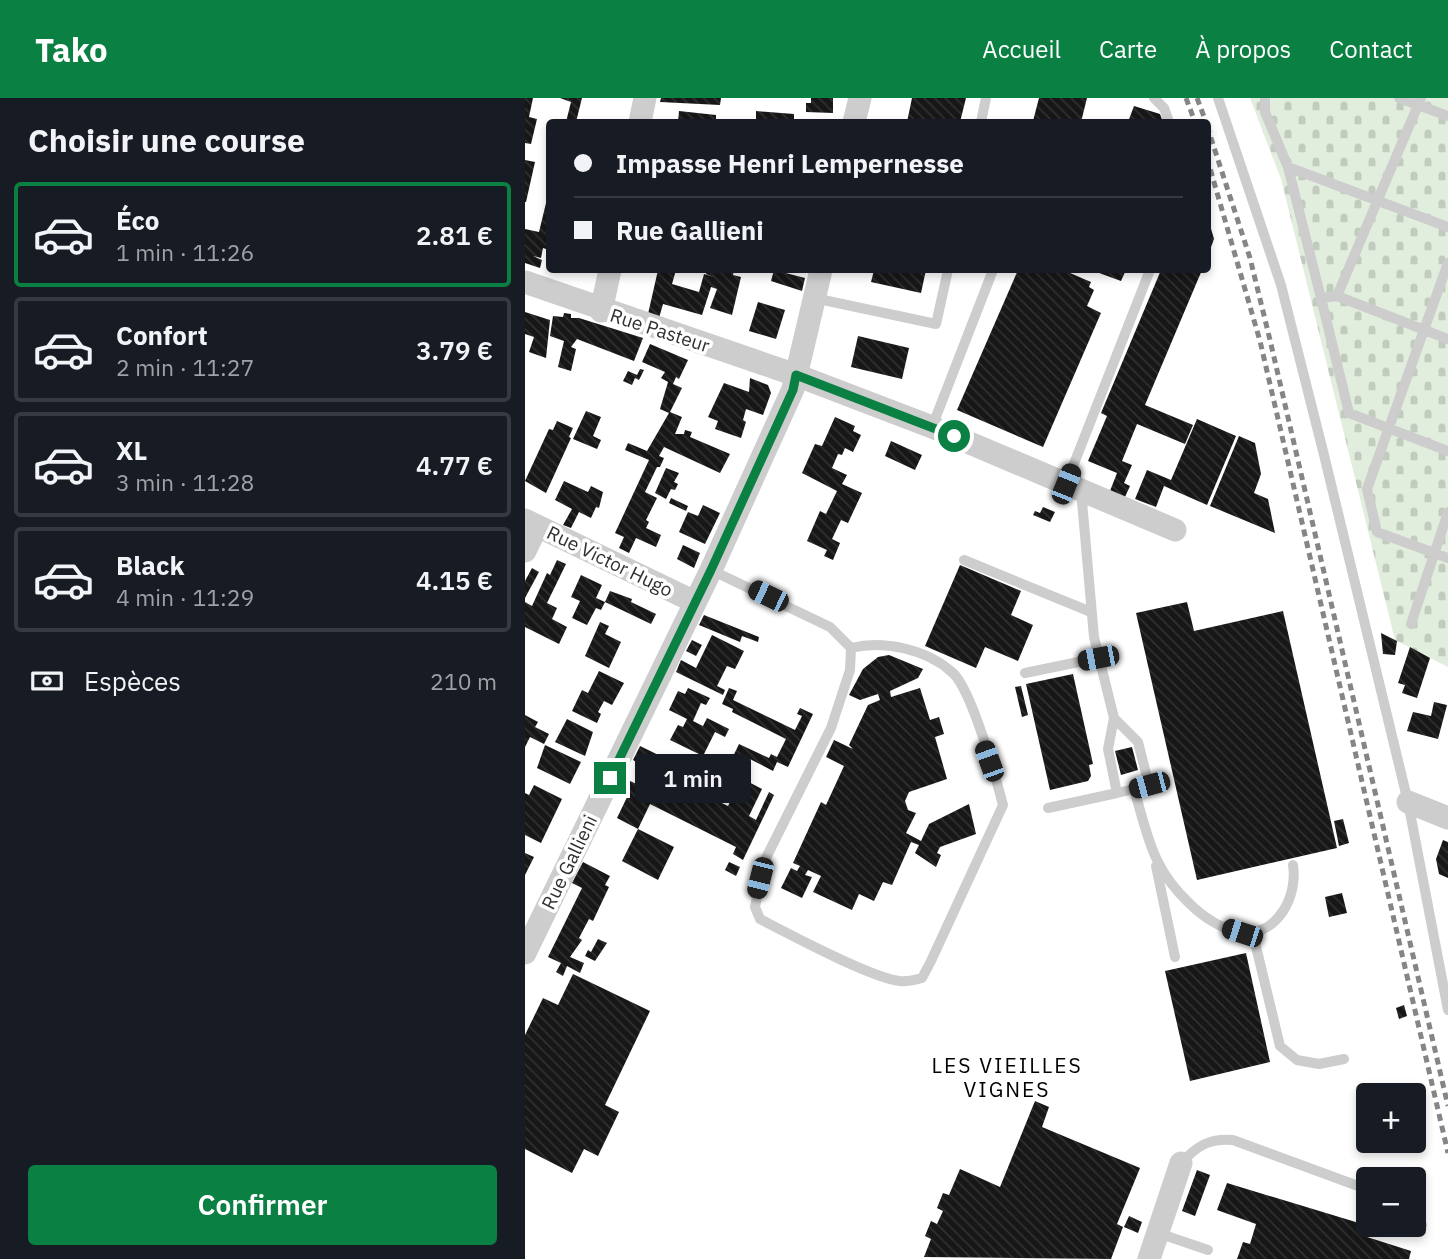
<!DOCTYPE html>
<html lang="fr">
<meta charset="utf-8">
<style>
body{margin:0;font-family:"IBM Plex Sans",sans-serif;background:#20242c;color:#f1f3f6;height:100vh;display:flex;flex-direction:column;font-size:26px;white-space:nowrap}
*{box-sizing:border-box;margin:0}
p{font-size:23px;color:#9ea1a6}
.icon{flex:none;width:38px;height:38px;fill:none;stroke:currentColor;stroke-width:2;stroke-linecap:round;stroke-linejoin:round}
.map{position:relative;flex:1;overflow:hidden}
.side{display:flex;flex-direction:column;background:#171b24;width:525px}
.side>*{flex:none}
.banner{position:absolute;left:21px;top:21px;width:665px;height:154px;border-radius:7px;box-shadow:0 4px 10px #0003;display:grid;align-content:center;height:154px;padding:0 28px;background:#171b24}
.fabs{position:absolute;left:831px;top:985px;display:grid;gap:14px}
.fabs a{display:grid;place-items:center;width:70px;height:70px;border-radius:7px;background:#171b24;box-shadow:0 4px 10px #0003;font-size:35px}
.end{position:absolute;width:32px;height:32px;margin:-16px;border:9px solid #0b8043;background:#fff;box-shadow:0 0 0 4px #fff}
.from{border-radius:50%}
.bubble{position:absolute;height:49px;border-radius:7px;background:#171b24;box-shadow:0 4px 10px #0003;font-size:23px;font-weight:600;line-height:49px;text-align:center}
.car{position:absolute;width:21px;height:42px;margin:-21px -10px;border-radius:9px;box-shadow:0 0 5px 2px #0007;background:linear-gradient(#222 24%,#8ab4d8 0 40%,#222 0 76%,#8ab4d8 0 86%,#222 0)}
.banner b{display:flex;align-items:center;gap:24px;height:66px;font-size:26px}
.banner b+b{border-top:2px solid #363941}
.banner i{width:18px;height:18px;background:#f1f3f6}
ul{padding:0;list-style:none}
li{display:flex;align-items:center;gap:21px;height:105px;margin:0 14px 10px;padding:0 14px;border:4px solid #363941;border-radius:7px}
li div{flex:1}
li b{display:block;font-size:26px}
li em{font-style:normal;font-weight:600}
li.current{border-color:#0b8043}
li>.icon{width:63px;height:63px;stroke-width:1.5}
h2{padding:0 28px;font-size:32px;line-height:84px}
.pay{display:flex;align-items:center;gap:18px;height:77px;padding:0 28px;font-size:26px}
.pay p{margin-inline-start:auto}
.button{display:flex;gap:14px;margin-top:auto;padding:14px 28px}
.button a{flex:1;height:80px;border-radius:7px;background:#0b8043;color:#fff;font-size:28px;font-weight:600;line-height:80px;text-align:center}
header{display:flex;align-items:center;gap:42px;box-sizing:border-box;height:98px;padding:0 35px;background:#0b8043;color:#fff}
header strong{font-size:33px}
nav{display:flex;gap:38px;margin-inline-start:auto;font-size:24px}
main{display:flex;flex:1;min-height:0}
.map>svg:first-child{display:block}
.cemetery{fill:url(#cemetery-stones)}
.building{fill:url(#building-back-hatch)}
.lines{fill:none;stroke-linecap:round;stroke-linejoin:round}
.lane{stroke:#cdcdcd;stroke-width:10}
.street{stroke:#cdcdcd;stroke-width:23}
.rail{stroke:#858585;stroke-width:5;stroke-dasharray:7 5;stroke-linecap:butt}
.route{stroke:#0b8043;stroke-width:9}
.labels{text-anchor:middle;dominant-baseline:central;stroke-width:7;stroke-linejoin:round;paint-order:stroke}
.street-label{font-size:19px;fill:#303030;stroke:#fff}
.neighbourhood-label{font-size:21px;letter-spacing:2px;fill:#000;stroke:#fff}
</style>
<header>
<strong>Tako</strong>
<nav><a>Accueil</a><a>Carte</a><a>À propos</a><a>Contact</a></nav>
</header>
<main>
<section class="side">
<h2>Choisir une course</h2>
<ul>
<li class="current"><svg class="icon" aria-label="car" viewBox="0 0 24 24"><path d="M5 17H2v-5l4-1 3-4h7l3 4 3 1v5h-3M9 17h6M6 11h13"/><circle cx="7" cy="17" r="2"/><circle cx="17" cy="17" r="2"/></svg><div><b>Éco</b><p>1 min · 11:26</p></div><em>2.81 €</em></li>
<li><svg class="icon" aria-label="car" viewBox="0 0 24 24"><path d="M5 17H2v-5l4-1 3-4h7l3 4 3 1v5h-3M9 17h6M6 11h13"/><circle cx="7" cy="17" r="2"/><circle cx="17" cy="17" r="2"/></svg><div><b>Confort</b><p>2 min · 11:27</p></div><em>3.79 €</em></li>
<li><svg class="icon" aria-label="car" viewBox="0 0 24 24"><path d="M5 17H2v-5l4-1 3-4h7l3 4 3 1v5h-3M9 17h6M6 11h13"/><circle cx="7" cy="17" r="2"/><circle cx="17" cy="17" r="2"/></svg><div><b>XL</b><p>3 min · 11:28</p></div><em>4.77 €</em></li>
<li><svg class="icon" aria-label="car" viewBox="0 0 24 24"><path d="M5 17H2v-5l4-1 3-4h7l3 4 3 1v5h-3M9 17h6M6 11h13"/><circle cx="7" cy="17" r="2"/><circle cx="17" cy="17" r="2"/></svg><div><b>Black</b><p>4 min · 11:29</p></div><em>4.15 €</em></li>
</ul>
<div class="pay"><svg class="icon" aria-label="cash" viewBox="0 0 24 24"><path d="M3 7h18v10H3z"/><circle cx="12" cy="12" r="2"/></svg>Espèces<p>210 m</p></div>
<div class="button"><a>Confirmer</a></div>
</section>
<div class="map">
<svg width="923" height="1161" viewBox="0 0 923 1161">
<defs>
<pattern id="cemetery-stones" width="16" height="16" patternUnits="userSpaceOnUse" patternTransform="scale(1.75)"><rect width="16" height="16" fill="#e2eedd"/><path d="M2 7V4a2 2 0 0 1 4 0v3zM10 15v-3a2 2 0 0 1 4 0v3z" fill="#c2ccbe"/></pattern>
<pattern id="building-back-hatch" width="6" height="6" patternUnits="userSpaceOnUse" patternTransform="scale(1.75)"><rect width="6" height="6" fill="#171717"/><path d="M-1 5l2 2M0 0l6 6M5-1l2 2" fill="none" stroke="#303030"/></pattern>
</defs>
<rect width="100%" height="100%" fill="#fff"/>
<path class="cemetery" d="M725 0H923V569L870 542 756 81Z"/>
<path class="building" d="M0 0H8L4 19 12 21 6 46 0 45Z
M57 0 51 24H41L46 4 35 0Z
M136 0H196L195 7 135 4Z
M286 0H308V15L281 14V5H286Z
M387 0H441L435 24H382Z
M514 0H562L556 24 508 23Z
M609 8 635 16 638 24H603Z
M154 13 191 17V24H153Z
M231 13 269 16V24H231Z
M0 62 10 64 1 104H0Z
M22 101H24V152L18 150 16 160 8 158 17 162 15 170 0 165V131L14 134Z
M682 117 689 141 683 157H682Z
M133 172H151L147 186 174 194 179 176 189 179 181 176 182 172H209L208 177 216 179 207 217 185 210 192 191 186 189 177 217 138 206 134 220 123 216Z
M249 172 280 180 277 193 246 183Z
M349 172H401L396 195 346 184Z
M493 172H538L566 184 564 189 569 192 562 208 576 215 518 349 432 312Z
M566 172H601L596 183Z
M636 172H677L620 307 668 327 660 346 612 326 597 363 607 367 599 385 605 388 600 399 585 393 592 375 563 363 582 318 576 315Z
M233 204 260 212 251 241 224 233Z
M0 214 25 222 21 260 4 254 9 239 0 236Z
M39 215 46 216V220H54L118 240 109 263 52 241 46 249 51 251 46 273 33 269 39 243 25 238 28 218 38 219Z
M333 238 384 250 377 281 326 269Z
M125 246 163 262 154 281 151 279 148 286 157 290 145 314 157 319 150 336H159L160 332 167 334 165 339 205 356 195 375 139 349 134 358 139 360 135 369H132L120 394 132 400 121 422 124 424 121 430 136 437 131 449 111 440 104 455 94 450 99 439 90 435 124 362 100 352 103 345 122 353 144 315 135 311 143 284 136 280 140 274 117 264Z
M115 271 119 272 114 282 110 280 107 287 98 283 103 273 112 277Z
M225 280 243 287 246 295 238 317 221 311 218 322 221 324 216 340 190 331 193 323 183 319 199 285 224 294Z
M61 313 76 319 68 338 76 342 72 351 48 341Z
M310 319 330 328 328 333 336 337 328 354 320 350 317 357 313 356 307 370 322 377 317 386 337 395 323 425 316 422 307 441 315 445 308 462 299 458 302 452 282 443 295 413 301 416 312 393 277 375 290 346 297 348Z
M672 321 711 338 682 407 639 388 631 409 610 401 622 372 646 382Z
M32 323 48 330 44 339 46 340 21 395 0 383 24 331 28 332Z
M714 338 730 345 736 376 729 395 743 401 750 435 685 408Z
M366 343 397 357 390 372 360 358Z
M141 370 154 375 149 384 153 386 150 392 146 391 141 401 130 395Z
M39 383 63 394 66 388 78 394 74 410 71 409 66 420 54 414 46 430 38 427 47 411 30 402Z
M146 400 163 408 161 413 144 405Z
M178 407 195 415 180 446 154 434 163 414 173 418Z
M518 409 530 414 525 424 508 417 510 413 515 415Z
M158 447 175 455 169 470 152 461Z
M32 462 41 466 22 505 32 510 27 521 42 529 34 546 0 529V504L7 508 22 475 25 477Z
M435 467 496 493 486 517 508 527 493 563 460 549 451 570 400 548Z
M7 470 14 474 0 500V483Z
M56 477 77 487 71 500 80 504 76 512 71 510 62 527 47 520 55 503 46 499Z
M85 493 107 501 106 504 131 516 126 526 80 504Z
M662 504 669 533 758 513 812 750 672 782 611 515Z
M179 517 234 539 233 544 217 538 215 544 174 527Z
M75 524 84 528 80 536 96 544 84 570 60 558Z
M856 535 872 543 870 557 858 556Z
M187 537 219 553 210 571 202 568 192 588 200 592 198 597 151 574 156 562 171 570Z
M167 542 177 547 171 558 161 553Z
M885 549 905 560 892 600 877 595 880 587 873 585Z
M364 557 398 571 393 580 365 593 366 599 395 590 405 622 414 619 419 636 410 639 422 681 384 694 380 703 383 712 391 715 381 735 396 743 404 726 444 706 451 736 415 749 412 755 416 757 411 769 390 755 394 747 386 744 367 787 358 784 349 803 334 796 327 812 288 794 296 778 283 772 280 777 287 779 277 800 256 790 266 770 272 773 275 768 268 765 296 704 301 707 319 668 301 659 309 642 328 651 324 647 343 607 355 602 353 596 335 602 324 597 338 571 353 559Z
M74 573 99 585 87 607 79 603 73 614 76 616 72 625 47 613 57 592 63 595Z
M548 576 568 666 564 667 566 678 563 683 525 692 501 586Z
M496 588 503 617 497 619 490 589Z
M163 590 185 600 181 607 176 605 168 623 178 628 182 620 204 631 200 639 190 634 178 658 145 642 153 627 158 629 162 621 144 612 153 593 160 596Z
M204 590 212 593 208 602 270 632 277 618 272 616 275 610 288 616 263 669 252 664 248 673 223 660 215 677 202 671 214 646 244 660 246 656 252 659 261 641 207 614 208 611 197 606Z
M909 604 922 607 913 641 882 633 888 614 906 618Z
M0 617 13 624 10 629 24 636 19 646 5 639 0 649Z
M42 621 68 634 60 658 30 644Z
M20 647 56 664 45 686 12 670Z
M115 648 187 683 180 697 203 708 216 680 237 691 224 718 231 722 244 694 249 697 218 762 208 756 211 749 125 706 113 731 149 749 133 782 97 763 113 731 92 720 104 695 94 690 99 680 128 694 136 679 108 662Z
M607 649 613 672 596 677 590 653Z
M9 687 37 701 16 745 0 737V695L4 697Z
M818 721 824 745 814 748 809 723Z
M918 742 923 744V780L914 776 911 761Z
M0 755 9 759 0 777Z
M58 764 85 778 80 787 84 789 68 823 64 821 54 840 57 842 45 859 59 865 55 875 42 868 38 878 31 874 36 865 23 859 57 790 47 785Z
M204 764 215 769 211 778 200 772Z
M817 795 822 815 804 819 800 799Z
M73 841 82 845 70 863 60 858 63 852 66 854Z
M721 855 745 964 665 983 640 873Z
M48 876 125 913 80 1007 94 1014 73 1058 59 1051 47 1075 0 1051V937L18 900 33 907Z
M879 907 882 918 874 921 871 910Z
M510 1003 524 1009 517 1029 615 1070 592 1126 598 1129 586 1161 399 1159 406 1141 400 1138 406 1123 412 1126 418 1113 412 1110 418 1095 424 1097 435 1071 475 1089Z
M672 1072 685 1077 670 1118 657 1113Z
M702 1085 834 1125V1129L844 1132 842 1139 886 1153 884 1161H712L718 1144 725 1146 731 1126 692 1112Z
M604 1118 617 1124 613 1135 599 1129Z"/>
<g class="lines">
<path class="lane" d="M629 0 639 10 644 24
M693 0 756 187 799 357 883 704 923 912
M740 0V14L763 69 923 129
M874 0 923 18
M896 0 812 198 796 200 824 315 923 353
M456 24 461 0
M763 69 796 200
M923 165 842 391 852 434 923 460
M812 198 923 241
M289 200 411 226 423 172
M407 329 468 172
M541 386 625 172
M556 392 569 539 589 620 583 651 592 695 609 691C623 738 627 771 665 806 677 818 699 833 717 835 753 837 773 798 768 767
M439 462 566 514
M186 472 305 529 326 550 325 572 306 630 239 764 230 809 235 821C264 836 346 880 375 883 383 884 390 882 397 880L406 863 478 707C471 680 447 593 428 575 402 551 359 542 326 550
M886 526 923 414
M500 575 573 560
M589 620 613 644 624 687 609 691
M523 710 592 695
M631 768 650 859
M727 832 755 948 772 962 794 966 819 961
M656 1065C672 1048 684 1040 708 1042L844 1092
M889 1121 897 1127
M633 1135 683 1152"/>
<path class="street" d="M115 24 120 0
M329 24 335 0
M0 184 271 277 407 329 650 432
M76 213 85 172
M0 422 170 504
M0 453 12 428
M883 704 923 720
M0 855 186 472 268 291 296 172
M624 1161 656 1065"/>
<path class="rail" d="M661 0 670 24
M672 0 681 24
M682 28 725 160 745 242 923 1008
M682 60 735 243 923 1055"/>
</g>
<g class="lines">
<path class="route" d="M85 680 186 472 268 292 271 277 429 338"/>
</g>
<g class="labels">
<g class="street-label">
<text transform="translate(135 232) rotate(18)">Rue Pasteur</text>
<text transform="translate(85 463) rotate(26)">Rue Victor Hugo</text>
<text transform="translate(44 764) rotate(-64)">Rue Gallieni</text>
</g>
<g class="neighbourhood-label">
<text x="482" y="967">LES VIEILLES<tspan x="482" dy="24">VIGNES</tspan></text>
</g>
</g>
</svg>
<div class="fabs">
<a>+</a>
<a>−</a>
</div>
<i class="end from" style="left:429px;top:338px"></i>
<i class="end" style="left:85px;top:680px"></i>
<div class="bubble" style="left:110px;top:656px;width:116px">1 min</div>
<i class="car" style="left:541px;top:386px;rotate:22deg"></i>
<i class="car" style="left:243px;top:498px;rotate:296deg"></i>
<i class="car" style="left:573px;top:560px;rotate:259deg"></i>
<i class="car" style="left:464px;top:663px;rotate:340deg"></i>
<i class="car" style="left:624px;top:687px;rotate:255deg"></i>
<i class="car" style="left:235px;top:780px;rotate:194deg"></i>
<i class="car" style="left:717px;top:835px;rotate:288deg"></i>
<div class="banner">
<b><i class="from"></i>Impasse Henri Lempernesse</b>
<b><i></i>Rue Gallieni</b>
</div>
</div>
</main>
